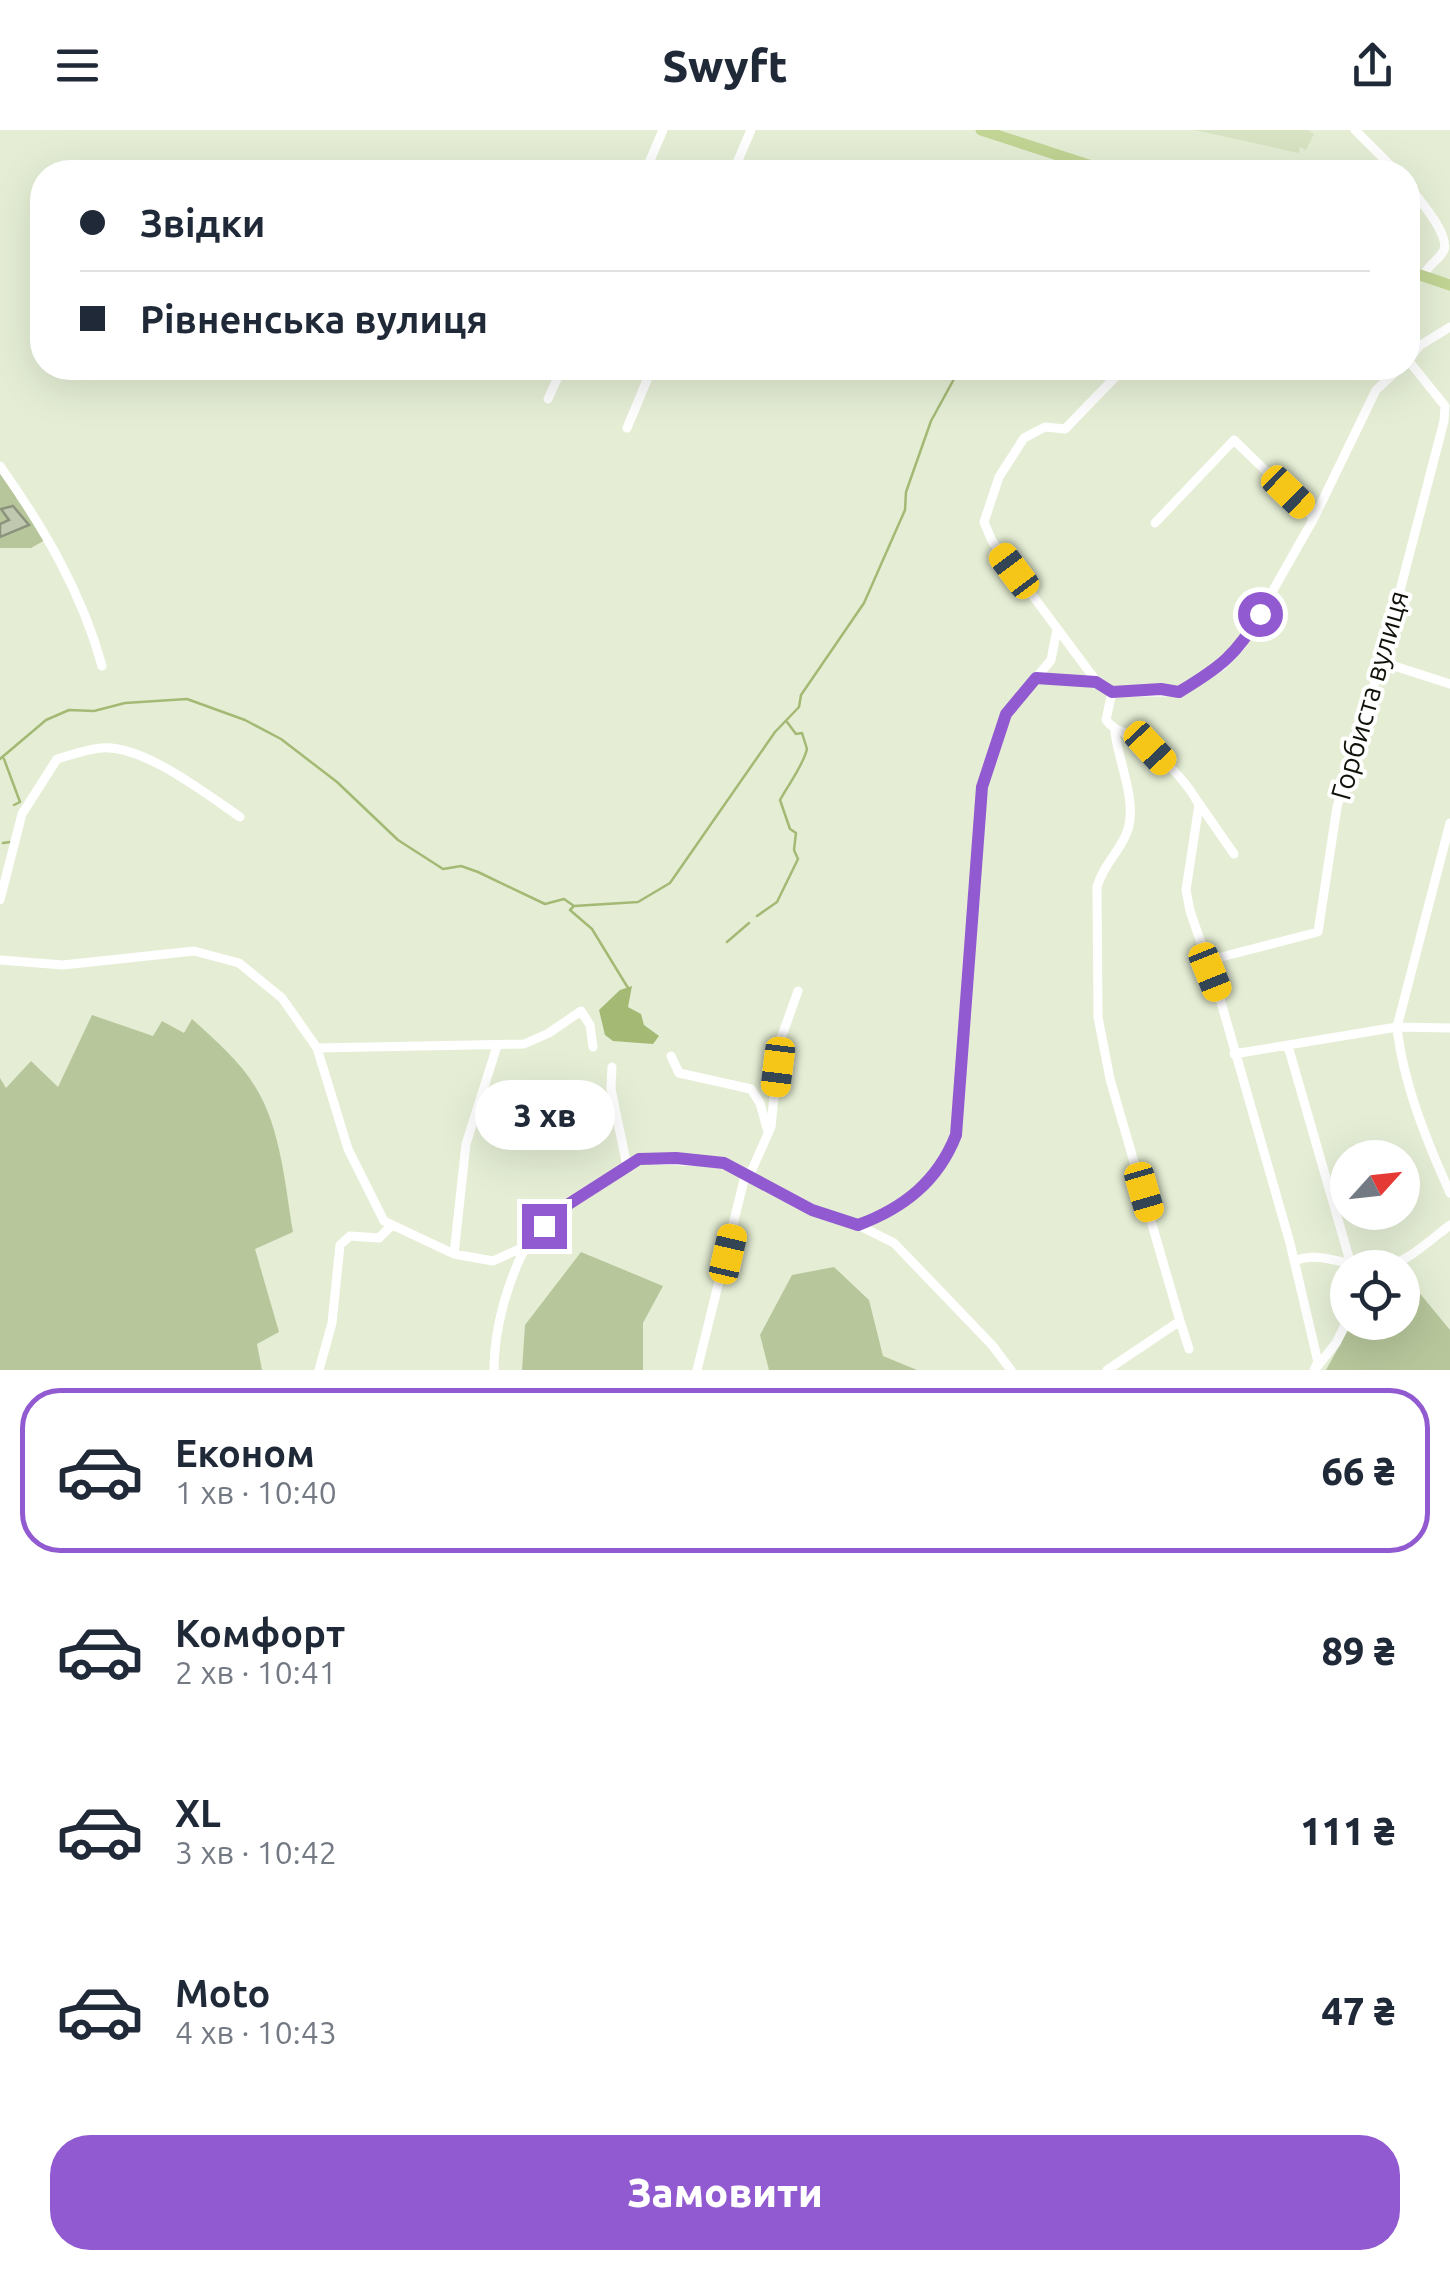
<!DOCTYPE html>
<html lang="uk">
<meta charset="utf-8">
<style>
body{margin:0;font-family:Ubuntu,sans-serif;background:#f2f2f3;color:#1f2937;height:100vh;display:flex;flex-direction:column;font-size:38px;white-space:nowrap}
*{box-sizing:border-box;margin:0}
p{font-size:32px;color:#747a83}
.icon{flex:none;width:55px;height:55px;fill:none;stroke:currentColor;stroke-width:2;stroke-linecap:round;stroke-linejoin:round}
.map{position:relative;height:1240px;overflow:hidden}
.details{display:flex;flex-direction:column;background:#fff;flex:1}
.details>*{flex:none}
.banner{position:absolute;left:30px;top:30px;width:1390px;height:220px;border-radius:40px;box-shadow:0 10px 40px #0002;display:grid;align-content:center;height:220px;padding:0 50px;background:#fff}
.needle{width:65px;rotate:63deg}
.buttons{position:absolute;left:1330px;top:1010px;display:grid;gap:20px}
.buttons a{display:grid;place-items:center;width:90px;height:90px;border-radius:50%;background:#fff;box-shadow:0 10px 40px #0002;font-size:50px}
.end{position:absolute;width:45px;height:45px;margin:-22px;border:12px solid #925ad1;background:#fff;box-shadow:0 0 0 5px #fff}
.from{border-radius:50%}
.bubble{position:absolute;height:70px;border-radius:35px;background:#fff;box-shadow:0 10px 40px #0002;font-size:32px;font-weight:800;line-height:70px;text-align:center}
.car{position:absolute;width:30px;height:60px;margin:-30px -15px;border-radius:12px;box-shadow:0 0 8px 2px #0007;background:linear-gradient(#f5c518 24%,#345 0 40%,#f5c518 0 76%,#345 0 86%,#f5c518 0)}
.banner b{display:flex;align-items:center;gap:35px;height:95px;font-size:38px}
.banner b+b{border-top:2px solid #e0e1e3}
.banner i{width:25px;height:25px;background:#1f2937}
ul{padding:18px 0 0;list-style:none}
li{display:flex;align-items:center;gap:30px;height:165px;margin:0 20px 15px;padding:0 30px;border:5px solid transparent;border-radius:40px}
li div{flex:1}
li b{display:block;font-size:38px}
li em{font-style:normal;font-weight:800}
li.on{border-color:#925ad1}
li>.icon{width:90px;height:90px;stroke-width:1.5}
.button{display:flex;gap:20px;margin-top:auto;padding:20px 50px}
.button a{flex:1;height:115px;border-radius:40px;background:#925ad1;color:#fff;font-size:40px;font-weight:800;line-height:115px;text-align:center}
header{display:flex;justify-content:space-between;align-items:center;height:130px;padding:0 50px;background:#fff;font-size:45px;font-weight:800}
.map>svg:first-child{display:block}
.built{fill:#d8e3c3}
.green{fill:#b7c69b}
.water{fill:#a3b974}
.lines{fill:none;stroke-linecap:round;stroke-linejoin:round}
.stream{stroke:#a3b974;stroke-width:2.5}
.building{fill:#c0c9b0;stroke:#8b937c;stroke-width:2.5}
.minor{stroke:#fff;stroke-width:9}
.major{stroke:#c2d594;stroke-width:11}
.route{stroke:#925ad1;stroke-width:12}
.labels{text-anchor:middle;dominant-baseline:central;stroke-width:8;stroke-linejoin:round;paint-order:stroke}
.street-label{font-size:28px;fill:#10130a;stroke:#fff}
</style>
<header><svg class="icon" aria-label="menu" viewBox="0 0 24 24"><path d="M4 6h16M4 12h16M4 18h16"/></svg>Swyft<svg class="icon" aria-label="share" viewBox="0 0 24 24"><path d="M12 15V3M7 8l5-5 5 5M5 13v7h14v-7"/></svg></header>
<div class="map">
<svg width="1450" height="1240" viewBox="0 0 1450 1240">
<rect width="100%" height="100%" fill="#e5eed5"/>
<path class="built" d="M1194 0H1308L1314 4 1306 20 1300 17 1299 23Z"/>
<path class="green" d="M0 336 47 409 31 418H0Z
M92 885 153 906 162 891 184 903 192 889C215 910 239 930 256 958 281 999 285 1055 293 1102L255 1119 279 1202 257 1214 262 1240H0V948L6 958 31 931 58 957Z
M581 1122 663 1156 643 1193V1240H522L525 1195Z
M834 1137 869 1170 883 1226 917 1240H769L760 1205 792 1145Z
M1403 1143 1450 1200V1240H1326L1352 1193 1402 1192Z"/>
<path class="water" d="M632 856 628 877 641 884 644 895 659 906 653 914 613 911 605 905 599 880 620 860Z"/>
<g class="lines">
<path class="stream" d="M0 629 46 590 69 580 94 581 125 573 187 569 245 590 281 609 337 652 398 710 443 739 461 736 478 742 545 774 564 769 574 776 638 772 670 753 775 602 799 577 801 565 864 473 905 380 906 362 931 291 960 238
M4 629 20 672 14 675
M3 713 10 712
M573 777 570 780 592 799 628 858
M757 786 777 772 798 729 794 720 796 703 790 699 780 670C788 655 803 636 807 619L802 603 796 604 787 592
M727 812 749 793"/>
</g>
<path class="building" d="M13 376 29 395 0 407V394L9 390 1 379Z"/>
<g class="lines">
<path class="minor" d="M1355 0 1397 42
M645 42 663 0
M733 42 751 0
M1408 55C1417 67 1450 104 1444 120 1439 130 1428 135 1423 146
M1408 231 1419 216 1450 197
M548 269 562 238
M627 298 652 238
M0 336C44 398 82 463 102 536
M1155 393 1234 310 1314 388
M1384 524 1388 534 1450 554
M1036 548 1097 552 1112 562H1179L1222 536 1242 515 1314 388 1376 260 1400 238
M1097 552 992 411 984 392 999 347 1024 308 1045 297 1065 299 1124 238
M1112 562 1106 590C1116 603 1126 601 1139 610 1160 625 1188 652 1199 675L1186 760 1190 781 1219 865 1290 1113 1318 1232 1314 1240
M1198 672 1234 724
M1450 693 1397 897C1403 953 1427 1012 1450 1063
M0 770 22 684 57 629C71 625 87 619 102 618 144 615 206 664 240 687
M0 830 63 835 194 821 239 833 282 868 317 918 348 1019 384 1091 454 1124 493 1131 526 1116 564 1077 639 1029 724 1033 812 1080 858 1095 894 1113 992 1215 1011 1240
M1206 831 1318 802 1337 677 1384 522 1444 291 1445 276 1408 230
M1288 916 1352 1138
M317 918 524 914 549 903 581 881 590 895 593 917
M1234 924 1397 897 1450 898
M671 926 679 943 751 959 760 973 768 1002
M612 937 611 959 627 1036
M750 1044 771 997 779 914 798 861
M858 1095C903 1078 938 1051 956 1005L982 657 1006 584 1051 530 1057 499
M454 1124 466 1014 497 916
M1294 1131C1324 1119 1350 1140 1381 1137 1405 1135 1431 1109 1450 1095
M1180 1191 1189 1219
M1317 1237 1336 1213 1348 1189
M319 1240 332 1193 340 1115 350 1106 379 1108 392 1095
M494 1240C494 1199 507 1153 526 1116
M697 1240 746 1042
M1107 1240 1180 1191 1110 949 1098 887 1097 757C1103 734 1122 720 1128 699 1137 671 1118 630 1115 602"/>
<path class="major" d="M981 0 1110 42
M1408 141 1450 155"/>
</g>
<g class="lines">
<path class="route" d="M544 1096 564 1077 639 1029 676 1028 724 1033 812 1080 858 1095C904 1078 938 1051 956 1005L982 657 1006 584 1036 548 1096 552 1112 562 1161 559 1179 562C1219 538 1237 525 1260 484"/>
</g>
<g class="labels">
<g class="street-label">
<text transform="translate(1369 565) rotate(-74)">Горбиста вулиця</text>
</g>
</g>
</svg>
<div class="buttons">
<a><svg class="needle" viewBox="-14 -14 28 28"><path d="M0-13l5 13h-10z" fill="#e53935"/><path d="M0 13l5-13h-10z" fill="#747a83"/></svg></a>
<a><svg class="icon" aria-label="locate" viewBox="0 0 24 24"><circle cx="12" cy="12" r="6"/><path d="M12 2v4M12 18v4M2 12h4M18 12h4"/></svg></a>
</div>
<i class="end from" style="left:1260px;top:484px"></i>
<i class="end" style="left:544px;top:1096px"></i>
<div class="bubble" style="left:475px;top:950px;width:140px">3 хв</div>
<i class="car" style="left:1288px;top:362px;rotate:134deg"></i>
<i class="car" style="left:1014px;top:441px;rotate:323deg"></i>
<i class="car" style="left:1150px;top:618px;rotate:137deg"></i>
<i class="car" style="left:1210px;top:842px;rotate:158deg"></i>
<i class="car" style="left:778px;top:937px;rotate:187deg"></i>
<i class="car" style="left:1144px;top:1062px;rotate:164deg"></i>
<i class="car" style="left:728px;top:1124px;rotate:13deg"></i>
<div class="banner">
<b><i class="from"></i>Звідки</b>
<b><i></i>Рівненська вулиця</b>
</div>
</div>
<section class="details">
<ul>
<li class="on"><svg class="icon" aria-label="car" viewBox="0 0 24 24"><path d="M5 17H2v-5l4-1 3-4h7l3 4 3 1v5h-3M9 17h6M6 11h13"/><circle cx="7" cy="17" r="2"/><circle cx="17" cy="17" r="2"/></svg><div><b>Економ</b><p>1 хв · 10:40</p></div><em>66 ₴</em></li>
<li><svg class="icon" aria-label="car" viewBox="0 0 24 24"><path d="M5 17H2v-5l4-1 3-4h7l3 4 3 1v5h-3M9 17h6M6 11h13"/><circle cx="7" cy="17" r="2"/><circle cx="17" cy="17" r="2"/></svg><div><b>Комфорт</b><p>2 хв · 10:41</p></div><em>89 ₴</em></li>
<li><svg class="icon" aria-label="car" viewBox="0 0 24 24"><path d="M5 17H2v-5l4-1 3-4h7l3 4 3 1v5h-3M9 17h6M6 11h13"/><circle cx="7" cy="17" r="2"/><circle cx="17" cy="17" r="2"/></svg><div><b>XL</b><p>3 хв · 10:42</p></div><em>111 ₴</em></li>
<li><svg class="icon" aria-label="car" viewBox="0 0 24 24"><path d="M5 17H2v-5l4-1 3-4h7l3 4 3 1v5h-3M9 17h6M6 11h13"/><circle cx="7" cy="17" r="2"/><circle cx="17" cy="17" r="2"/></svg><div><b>Moto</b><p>4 хв · 10:43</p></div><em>47 ₴</em></li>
</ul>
<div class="button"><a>Замовити</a></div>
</section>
